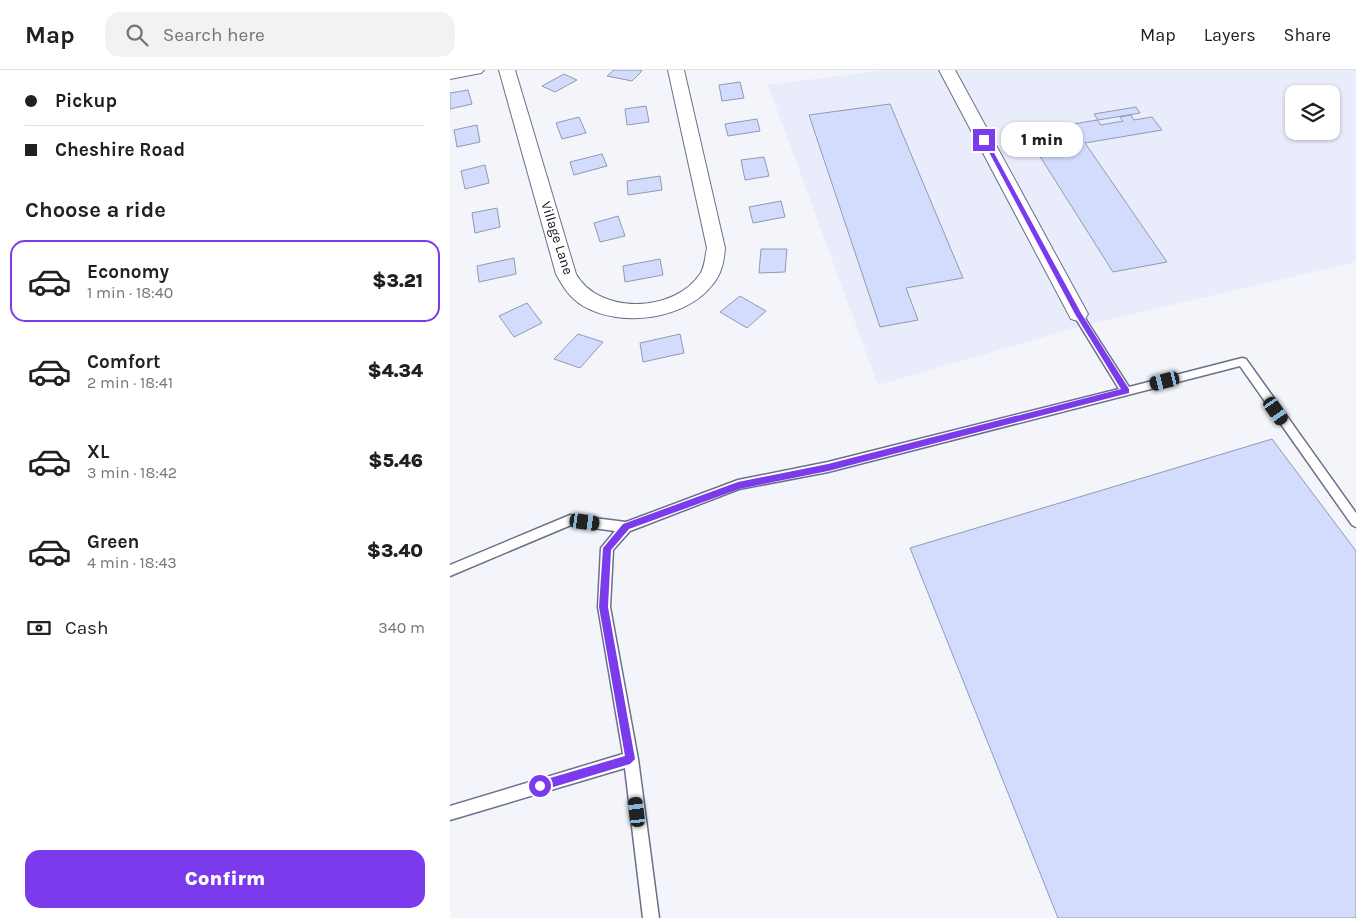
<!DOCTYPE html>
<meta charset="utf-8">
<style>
body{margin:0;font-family:Karla,sans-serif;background:#f2f2f2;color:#202124;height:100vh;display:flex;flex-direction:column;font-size:19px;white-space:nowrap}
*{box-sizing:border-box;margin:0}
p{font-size:16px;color:#757577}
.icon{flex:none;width:28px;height:28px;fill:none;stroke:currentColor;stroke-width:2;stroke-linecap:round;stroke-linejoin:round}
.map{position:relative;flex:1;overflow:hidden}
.drawer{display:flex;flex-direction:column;background:#fff;width:450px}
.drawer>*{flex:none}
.banner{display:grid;align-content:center;height:110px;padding:0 25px;background:#fff}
.fabs{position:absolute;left:835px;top:15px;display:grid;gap:10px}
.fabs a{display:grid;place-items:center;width:55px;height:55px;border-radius:10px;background:#fff;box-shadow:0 1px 4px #0004;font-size:25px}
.end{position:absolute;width:22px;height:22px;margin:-11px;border:6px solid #7c3aed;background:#fff;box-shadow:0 0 0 2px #fff}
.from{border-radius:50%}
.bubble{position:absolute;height:35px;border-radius:15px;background:#fff;box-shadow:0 1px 4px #0004;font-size:16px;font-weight:800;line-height:35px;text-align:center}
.car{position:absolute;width:15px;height:30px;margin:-15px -8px;border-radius:6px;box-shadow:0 0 4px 1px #0007;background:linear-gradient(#222 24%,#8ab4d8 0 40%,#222 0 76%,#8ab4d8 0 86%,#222 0)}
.banner b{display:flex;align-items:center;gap:18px;height:48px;font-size:19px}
.banner b+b{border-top:1px solid #e0e0e0}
.banner i{width:12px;height:12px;background:#202124}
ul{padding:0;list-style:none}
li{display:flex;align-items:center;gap:15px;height:82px;margin:0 10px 8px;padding:0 15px;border:2px solid transparent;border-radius:15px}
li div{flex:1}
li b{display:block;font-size:19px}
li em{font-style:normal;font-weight:800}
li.selected{border-color:#7c3aed}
li>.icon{width:45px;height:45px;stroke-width:1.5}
h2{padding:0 25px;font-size:22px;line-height:60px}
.pay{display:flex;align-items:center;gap:12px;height:55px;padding:0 25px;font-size:19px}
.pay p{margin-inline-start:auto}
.button{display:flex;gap:10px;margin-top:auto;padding:10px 25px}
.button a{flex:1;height:58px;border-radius:15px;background:#7c3aed;color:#fff;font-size:20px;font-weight:800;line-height:58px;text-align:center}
header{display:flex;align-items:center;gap:30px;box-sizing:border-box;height:70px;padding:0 25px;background:#fff;border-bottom:1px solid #e0e0e0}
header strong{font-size:24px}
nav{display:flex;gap:28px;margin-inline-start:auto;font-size:18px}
.search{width:350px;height:45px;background:#f2f2f2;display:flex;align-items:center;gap:12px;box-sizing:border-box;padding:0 18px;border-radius:15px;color:#757577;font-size:19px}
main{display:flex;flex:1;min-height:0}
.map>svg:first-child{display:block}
.built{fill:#e8ecfb;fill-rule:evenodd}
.building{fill:#d3dcfd;stroke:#9299b3}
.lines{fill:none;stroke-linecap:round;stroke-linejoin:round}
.service-casing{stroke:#697088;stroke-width:3}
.minor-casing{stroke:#697088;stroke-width:2}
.service{fill:#fff;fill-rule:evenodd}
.minor{fill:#fff;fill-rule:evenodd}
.route{fill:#7c3aed}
.labels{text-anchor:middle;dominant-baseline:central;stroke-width:4;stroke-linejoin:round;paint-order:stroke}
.far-street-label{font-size:14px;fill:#10121c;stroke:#fff}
</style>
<header>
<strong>Map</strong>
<div class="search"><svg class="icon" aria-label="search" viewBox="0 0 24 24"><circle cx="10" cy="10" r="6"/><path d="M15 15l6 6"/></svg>Search here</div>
<nav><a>Map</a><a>Layers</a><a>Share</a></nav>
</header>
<main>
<section class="drawer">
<div class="banner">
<b><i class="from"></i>Pickup</b>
<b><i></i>Cheshire Road</b>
</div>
<h2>Choose a ride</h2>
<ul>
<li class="selected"><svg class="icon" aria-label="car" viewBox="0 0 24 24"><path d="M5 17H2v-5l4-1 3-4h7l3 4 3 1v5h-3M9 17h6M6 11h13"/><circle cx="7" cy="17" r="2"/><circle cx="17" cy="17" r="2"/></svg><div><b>Economy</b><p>1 min · 18:40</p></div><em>$3.21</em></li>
<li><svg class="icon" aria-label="car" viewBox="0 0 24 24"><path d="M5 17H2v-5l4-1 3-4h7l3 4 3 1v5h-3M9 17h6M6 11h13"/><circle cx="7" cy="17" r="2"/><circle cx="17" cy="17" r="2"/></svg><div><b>Comfort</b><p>2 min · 18:41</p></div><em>$4.34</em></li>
<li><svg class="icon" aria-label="car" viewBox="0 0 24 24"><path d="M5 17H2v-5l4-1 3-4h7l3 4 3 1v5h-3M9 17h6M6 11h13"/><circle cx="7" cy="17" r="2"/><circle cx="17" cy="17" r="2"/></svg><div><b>XL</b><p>3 min · 18:42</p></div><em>$5.46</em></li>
<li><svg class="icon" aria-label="car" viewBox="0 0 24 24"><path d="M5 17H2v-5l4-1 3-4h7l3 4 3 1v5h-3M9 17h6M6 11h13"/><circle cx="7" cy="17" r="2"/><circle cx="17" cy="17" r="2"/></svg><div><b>Green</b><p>4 min · 18:43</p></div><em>$3.40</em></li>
</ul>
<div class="pay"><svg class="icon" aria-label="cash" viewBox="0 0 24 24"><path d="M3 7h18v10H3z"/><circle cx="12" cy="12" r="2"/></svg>Cash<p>340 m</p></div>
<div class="button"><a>Confirm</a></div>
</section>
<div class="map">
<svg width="906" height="848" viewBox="0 0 906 848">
<rect width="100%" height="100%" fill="#f3f5fb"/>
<path class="built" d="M436 0H906V192L635 255 428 315 318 15ZM844 24H881V61H844Z"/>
<path class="building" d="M164 0H189L192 1 182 11 157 6Z
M114 4 127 10 105 22 92 16Z
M290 12 294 28 272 31 269 15Z
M18 20 22 34 0 39V23Z
M440 34 513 208 456 218 468 250 430 257 359 45Z
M196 36 199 52 177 55 175 39Z
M686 37 690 43 648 50 644 44Z
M681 45 684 50 702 47 712 60 635 73 717 192 663 202 586 80 599 77 588 60 647 50 651 55 673 51 670 47Z
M129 47 136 63 112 69 106 53Z
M307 49 310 61 278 66 275 54Z
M27 55 30 72 7 77 4 60Z
M152 84 157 96 124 105 120 92Z
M314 87 319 106 295 110 291 90Z
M35 95 39 113 15 119 11 101Z
M210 106 212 120 178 125 177 111Z
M331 131 335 147 303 153 299 137Z
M47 138 50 157 25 163 22 143Z
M168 146 175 166 150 172 144 153Z
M311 179H337L335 202 309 203Z
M64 188 66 204 29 212 27 196Z
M210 189 213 205 175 212 173 196Z
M290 226 316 241 297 258 270 242Z
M77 233 92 253 64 267 49 246Z
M128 264 153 272 130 298 104 289Z
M230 264 234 283 193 292 190 273Z
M822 369 906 481V848H608L460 478Z"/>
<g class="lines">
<g class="service-casing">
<path id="service" d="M628 241 631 242 679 317 792 288 796 289 906 443V457L902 455 790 296 378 402 289 419 180 461 163 480 160 537 188 689 209 848H193L175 698 0 750V736L173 684 148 537 151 478 165 461 121 455 0 506V495L120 445 176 452 288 410 378 392 669 319 623 244Z"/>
</g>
<g class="minor-casing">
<path id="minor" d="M0 0H34L31 3 0 9Z
M49 0H65L126 204C149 245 224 243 250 204 255 197 255 186 257 178L218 0H234L275 178C274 191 272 203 263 214 236 250 171 258 133 236 120 228 113 217 106 204Z
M489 0H505L638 244 635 249 628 251 621 249Z"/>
</g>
<use href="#service" class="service"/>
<use href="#minor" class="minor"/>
</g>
<path class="route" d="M532 69 537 70 631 243 679 319V323L378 401 289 419 179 459 161 480 158 537 185 689 180 694 90 721 87 720V713L90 711 175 686 149 537 153 478 173 454 288 412 378 394 671 319 625 244Z"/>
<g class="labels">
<g class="far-street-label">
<text transform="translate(107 168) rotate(72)">Village Lane</text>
</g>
</g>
</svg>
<div class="fabs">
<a><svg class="icon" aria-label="layers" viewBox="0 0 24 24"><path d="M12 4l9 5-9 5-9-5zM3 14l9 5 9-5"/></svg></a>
</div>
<i class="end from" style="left:90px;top:716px"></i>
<i class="end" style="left:534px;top:70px"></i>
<div class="bubble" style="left:551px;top:52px;width:82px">1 min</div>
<i class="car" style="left:715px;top:311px;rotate:256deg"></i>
<i class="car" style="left:826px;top:341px;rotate:145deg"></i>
<i class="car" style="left:135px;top:452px;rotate:98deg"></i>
<i class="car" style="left:187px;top:742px;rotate:353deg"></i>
</div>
</main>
